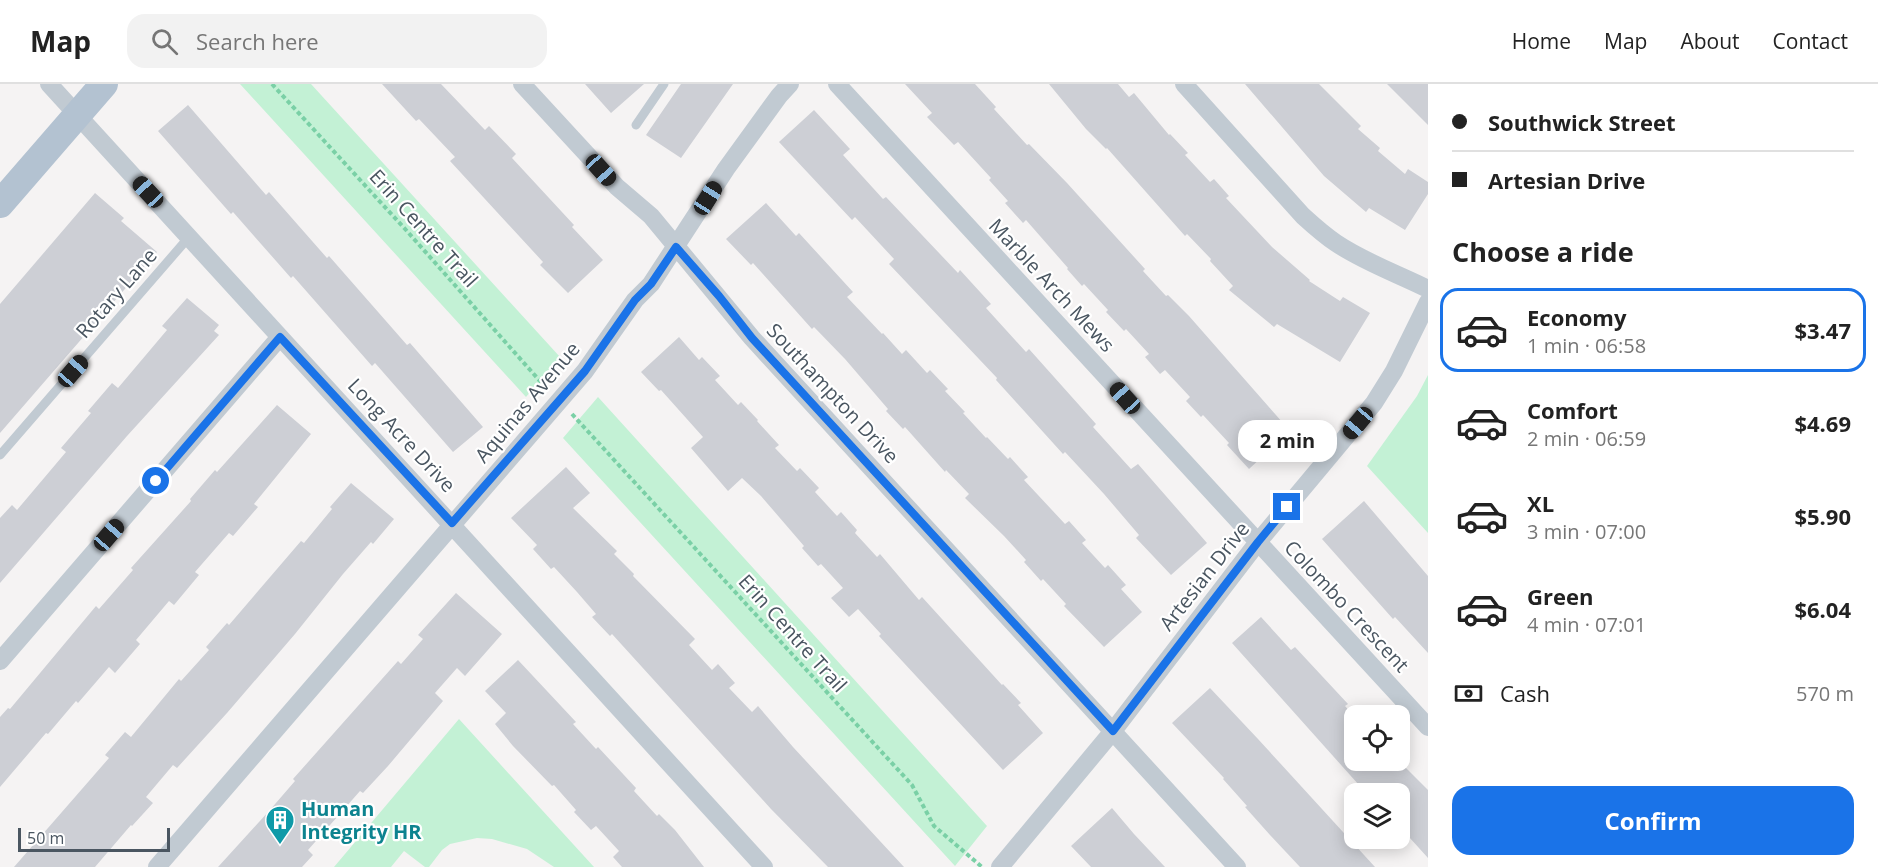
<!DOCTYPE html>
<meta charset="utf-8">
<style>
body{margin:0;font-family:"Open Sans",sans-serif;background:#f2f2f2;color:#222;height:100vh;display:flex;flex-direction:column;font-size:22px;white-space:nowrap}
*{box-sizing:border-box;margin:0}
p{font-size:20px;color:#767676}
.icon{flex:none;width:33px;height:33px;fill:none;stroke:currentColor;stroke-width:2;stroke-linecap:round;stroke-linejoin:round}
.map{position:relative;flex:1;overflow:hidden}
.panel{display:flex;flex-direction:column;background:#fff;width:450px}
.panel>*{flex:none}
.top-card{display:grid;align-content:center;height:132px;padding:0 24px;background:#fff}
.controls{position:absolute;left:1344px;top:621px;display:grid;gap:12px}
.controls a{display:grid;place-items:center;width:66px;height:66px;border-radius:12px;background:#fff;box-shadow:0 3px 15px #0003;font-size:30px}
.scale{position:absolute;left:18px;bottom:15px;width:152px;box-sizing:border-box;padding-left:6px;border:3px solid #4a5661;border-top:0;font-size:16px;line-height:21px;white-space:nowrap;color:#4a5661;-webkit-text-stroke:4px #fff;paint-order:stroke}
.end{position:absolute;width:27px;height:27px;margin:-14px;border:8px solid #1a73e8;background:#fff;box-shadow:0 0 0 3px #fff}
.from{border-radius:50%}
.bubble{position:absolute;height:42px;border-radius:18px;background:#fff;box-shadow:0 3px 15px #0003;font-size:20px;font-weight:700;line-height:42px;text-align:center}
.car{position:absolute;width:18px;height:36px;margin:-18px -9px;border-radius:8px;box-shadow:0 0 4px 2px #0007;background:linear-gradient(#222 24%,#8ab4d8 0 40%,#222 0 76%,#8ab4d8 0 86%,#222 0)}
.top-card b{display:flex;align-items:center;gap:21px;height:57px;font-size:22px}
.top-card b+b{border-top:2px solid #e0e0e0}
.top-card i{width:15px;height:15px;background:#222}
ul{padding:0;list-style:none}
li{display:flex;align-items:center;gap:18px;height:84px;margin:0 12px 9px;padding:0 12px;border:3px solid transparent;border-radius:18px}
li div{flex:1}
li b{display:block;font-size:22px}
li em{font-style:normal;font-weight:700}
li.current{border-color:#1a73e8}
li>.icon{width:54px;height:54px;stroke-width:1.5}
h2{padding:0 24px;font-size:27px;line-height:72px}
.pay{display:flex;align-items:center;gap:15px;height:66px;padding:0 24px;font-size:22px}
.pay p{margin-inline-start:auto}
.action{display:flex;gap:12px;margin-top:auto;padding:12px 24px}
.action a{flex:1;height:69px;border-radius:18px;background:#1a73e8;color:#fff;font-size:24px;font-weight:700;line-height:69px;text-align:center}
header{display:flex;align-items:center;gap:36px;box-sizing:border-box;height:84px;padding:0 30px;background:#fff;border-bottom:2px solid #e0e0e0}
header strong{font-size:28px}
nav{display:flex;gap:33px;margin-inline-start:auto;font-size:21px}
.search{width:420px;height:54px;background:#f2f2f2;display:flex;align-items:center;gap:15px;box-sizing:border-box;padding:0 21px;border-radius:18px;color:#767676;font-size:22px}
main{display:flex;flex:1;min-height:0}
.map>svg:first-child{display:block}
.green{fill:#c3f1d5}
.building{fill:#cdcfd5}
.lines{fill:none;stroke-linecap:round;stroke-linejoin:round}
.path{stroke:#7ad0a6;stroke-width:4;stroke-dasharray:4.5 3;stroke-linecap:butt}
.lane{stroke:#c1cad2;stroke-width:9}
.street{stroke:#c1cad2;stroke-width:18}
.primary{stroke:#b3c2d1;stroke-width:28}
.route{stroke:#1a73e8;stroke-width:8}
.labels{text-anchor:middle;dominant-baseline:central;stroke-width:4.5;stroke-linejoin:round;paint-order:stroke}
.street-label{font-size:20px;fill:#4a5661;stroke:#fff}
.culture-label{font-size:20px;font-weight:bold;fill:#0d838f;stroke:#fff;text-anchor:start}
</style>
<header>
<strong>Map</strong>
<div class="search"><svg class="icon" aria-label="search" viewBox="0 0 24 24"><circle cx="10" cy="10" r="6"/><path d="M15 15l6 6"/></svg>Search here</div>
<nav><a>Home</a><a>Map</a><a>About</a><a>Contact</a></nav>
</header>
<main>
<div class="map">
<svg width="1428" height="783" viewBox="0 0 1428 783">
<rect width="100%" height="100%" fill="#f5f3f3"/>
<path class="green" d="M240 0H311L560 273 526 313Z
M1428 291V449L1367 382 1417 312Z
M598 313 987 742 955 782 563 354Z
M459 635 594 783H554L527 765 492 755 477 754 450 760 442 766 429 783H425L404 767 391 783H334Z"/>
<path class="building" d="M382 0H441L485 46 489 42 516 70 512 74 574 141 572 143 603 176 568 209 540 181 543 178 450 77 455 73 419 35 416 37Z
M585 0H644L611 29Z
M681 0H733L681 74 646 51Z
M905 0H975L996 23 994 25 1027 61 1029 60 1067 99 1145 185 1143 187 1166 212 1168 211 1189 232 1290 347 1249 385 1227 361 1229 359 1203 331 1201 333 1186 317 1190 313 1165 286 1160 290 1145 273 1149 270 1126 245 1124 247 1106 228 1108 226 1084 200 1082 202 1067 185 1068 184 1026 136 1023 139 1005 119 1008 117 989 96 991 94 958 58 954 61 927 33 932 29Z
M1049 0H1118L1129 13 1134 9 1169 51 1170 50 1188 69 1185 71 1210 98 1214 95 1229 112 1226 114 1272 163 1310 196 1309 197 1340 217 1343 213 1370 229 1340 278 1277 240 1274 243 1229 206 1233 202 1210 177 1211 175 1187 150 1185 152 1107 64 1106 65 1086 45Z
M1245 0H1319L1361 42 1358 45 1380 64 1378 67 1405 90 1408 85 1428 98V110L1405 146 1369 124 1366 128 1324 92Z
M1387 0H1428V41Z
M188 21 266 111 269 108 327 174 329 172 407 261 410 259 483 343 453 368 375 279 372 282 293 192 291 194 233 128 231 130 158 47Z
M814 26 850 65 843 71 883 115 886 113 958 189 960 186 991 220 986 224 1026 268 1029 265 1096 340 1093 343 1131 385 1138 380 1207 459 1171 491 1136 454 1139 451 1104 410 1065 368 1063 370 996 296 997 294 889 180 894 175 855 133 852 136 779 58Z
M95 109 124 134 121 137 157 168 0 349V220Z
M766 119 796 152 799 149 853 208 847 213 882 250 883 249 902 270 906 266 927 289 930 286 948 305 945 307 965 328 963 329 986 354 987 353 1008 375 1010 373 1028 393 1024 396 1065 440 1069 437 1086 456 1082 459 1105 484 1108 481 1126 501 1121 505 1142 528 1104 563 1064 522 1066 520 1043 495 1041 497 1024 478 1026 476 1004 452 965 414 969 410 946 386 945 388 905 343 903 345 886 327 888 325 845 275 814 243 812 245 753 179 751 181 726 155Z
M187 214 219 241 214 247 219 251 127 352 0 499V434L12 421 17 426 66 368 61 364 91 329 88 327 112 299 118 304 167 246 162 242Z
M679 253 699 276 702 273 720 292 715 296 738 321 741 318 758 336 757 337 779 361 775 364 797 387 800 384 819 404 815 408 837 432 841 428 857 446 855 449 877 473 880 470 919 516 922 513 1002 601 1003 600 1021 619 1018 621 1043 649 1003 686 879 552 881 550 858 525 849 533 831 514 843 504 821 480 818 482 802 464 804 462 761 412 742 394 728 407 691 364 703 353 661 306 659 307 641 288Z
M277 321 311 350 254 420 258 423 233 452 229 449 195 488 199 491 174 521 169 517 136 556 140 560 115 589 109 583 78 619 76 617 48 650 46 649 0 703V633L8 624 10 625 96 522 99 525 133 486 131 484 191 417 190 415 215 386 217 388Z
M566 383 590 409 573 424 617 467 614 470 634 490 633 492 695 555 689 561 712 586 718 580 735 599 729 604 752 628 758 622 793 663 904 783H828L771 725 612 550 610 552 592 533 596 530 577 508 554 483 551 485 533 465 537 461 511 434Z
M351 399 394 435 373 460 371 458 343 490 295 550 227 629 177 684 173 681 146 713 153 719 132 742 131 741 95 783H14L109 674 105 671 125 648 131 653 179 595 181 597 209 566 206 563 227 539 229 541 301 457 304 459 332 425 330 423Z
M1364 417 1428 492V569L1395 533 1393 535 1322 455Z
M456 509 502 550 465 592 457 584 435 609 443 617 388 682 363 709 360 707 308 766 313 771 302 783H218L269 727 295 697 293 695 398 577 401 580 423 555 418 551Z
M1261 533 1291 566 1295 563 1348 620 1345 622 1354 632V676H1398L1428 706V774L1400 743V710H1367L1232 559Z
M518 576 576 638 573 640 596 665 598 663 636 704 634 707 657 732 659 730 675 746 704 783H622L613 773 619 767 596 742 591 746 574 728 576 726 554 701 552 702 513 662 495 640 506 629 485 607Z
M1210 604 1258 655 1375 783H1300L1270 751 1245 723 1247 722 1223 695 1224 694 1172 639Z
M1112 724 1134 750 1165 783H1091L1071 762Z"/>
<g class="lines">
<path class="path" d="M272 0 406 146 547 305
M572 330 912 701 934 742 982 783"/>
<path class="lane" d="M636 41 664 0
M0 371 189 153"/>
<path class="street" d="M49 0 764 783
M522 0 617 103 651 132 752 254 1237 783
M837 0 1428 643
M1184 0 1303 132C1314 142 1324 151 1336 159 1364 178 1398 190 1428 205
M0 577 280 253
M157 783 585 287 635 216 651 200 726 85 779 12 790 0
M1000 783 1113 647 1258 458 1374 319 1394 287 1428 218"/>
<path class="primary" d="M0 120 104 0"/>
</g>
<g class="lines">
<path class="route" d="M156 397 280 253 452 439 585 287 635 216 651 200 676 163 719 212 752 254 1113 647 1258 458 1287 423"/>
</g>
<defs>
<g id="building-pin" transform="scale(1.5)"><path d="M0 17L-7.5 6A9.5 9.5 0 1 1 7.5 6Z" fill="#0f9aa8" stroke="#fff"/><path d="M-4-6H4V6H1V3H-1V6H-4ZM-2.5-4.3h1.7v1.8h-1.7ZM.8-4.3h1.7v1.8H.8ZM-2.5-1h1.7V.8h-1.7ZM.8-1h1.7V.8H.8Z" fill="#fff"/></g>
</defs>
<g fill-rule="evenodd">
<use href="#building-pin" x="280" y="736"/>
</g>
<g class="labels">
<g class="street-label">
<text transform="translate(424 144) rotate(48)">Erin Centre Trail</text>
<text transform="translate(1052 201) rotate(47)">Marble Arch Mews</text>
<text transform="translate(116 209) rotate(-49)">Rotary Lane</text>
<text transform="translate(833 309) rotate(47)">Southampton Drive</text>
<text transform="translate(527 318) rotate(-50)">Aquinas Avenue</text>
<text transform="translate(402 351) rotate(47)">Long Acre Drive</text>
<text transform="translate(1204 492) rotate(-52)">Artesian Drive</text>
<text transform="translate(1347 522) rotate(47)">Colombo Crescent</text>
<text transform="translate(793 549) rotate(48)">Erin Centre Trail</text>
</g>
<g class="culture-label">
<text x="301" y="724">Human<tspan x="301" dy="23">Integrity HR</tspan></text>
</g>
</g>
</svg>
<div class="controls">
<a><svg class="icon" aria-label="locate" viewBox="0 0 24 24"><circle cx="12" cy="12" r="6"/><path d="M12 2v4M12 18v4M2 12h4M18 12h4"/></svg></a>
<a><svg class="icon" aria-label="layers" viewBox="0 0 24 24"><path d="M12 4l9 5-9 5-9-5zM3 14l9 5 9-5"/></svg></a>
</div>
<div class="scale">50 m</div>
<i class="end from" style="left:156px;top:397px"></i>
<i class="end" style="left:1287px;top:423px"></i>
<div class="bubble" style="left:1238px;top:336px;width:99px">2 min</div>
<i class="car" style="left:601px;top:86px;rotate:138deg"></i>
<i class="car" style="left:148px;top:108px;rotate:317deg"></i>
<i class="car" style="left:708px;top:114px;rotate:32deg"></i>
<i class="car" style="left:73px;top:287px;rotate:41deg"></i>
<i class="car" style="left:1125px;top:314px;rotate:318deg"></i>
<i class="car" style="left:1358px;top:339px;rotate:220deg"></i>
<i class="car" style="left:109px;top:451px;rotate:41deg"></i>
</div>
<section class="panel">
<div class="top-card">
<b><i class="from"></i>Southwick Street</b>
<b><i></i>Artesian Drive</b>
</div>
<h2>Choose a ride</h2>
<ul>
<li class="current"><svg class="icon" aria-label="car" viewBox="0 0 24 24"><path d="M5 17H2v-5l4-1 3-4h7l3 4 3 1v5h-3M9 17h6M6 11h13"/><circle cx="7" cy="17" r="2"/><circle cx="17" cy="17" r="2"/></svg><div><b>Economy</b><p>1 min · 06:58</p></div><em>$3.47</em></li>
<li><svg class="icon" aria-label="car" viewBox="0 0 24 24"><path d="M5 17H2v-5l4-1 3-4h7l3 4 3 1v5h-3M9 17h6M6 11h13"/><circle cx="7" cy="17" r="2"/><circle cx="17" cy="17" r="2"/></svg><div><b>Comfort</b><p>2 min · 06:59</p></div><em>$4.69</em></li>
<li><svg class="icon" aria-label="car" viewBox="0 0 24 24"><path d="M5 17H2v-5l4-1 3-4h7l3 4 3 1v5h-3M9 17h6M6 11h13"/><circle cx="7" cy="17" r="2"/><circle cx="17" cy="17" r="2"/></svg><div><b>XL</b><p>3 min · 07:00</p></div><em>$5.90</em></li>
<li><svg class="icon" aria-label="car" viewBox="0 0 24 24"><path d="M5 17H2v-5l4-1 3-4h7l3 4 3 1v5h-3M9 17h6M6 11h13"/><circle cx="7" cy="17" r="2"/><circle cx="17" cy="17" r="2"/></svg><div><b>Green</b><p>4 min · 07:01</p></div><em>$6.04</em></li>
</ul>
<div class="pay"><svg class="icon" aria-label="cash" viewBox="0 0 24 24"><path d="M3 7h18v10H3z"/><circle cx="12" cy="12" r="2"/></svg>Cash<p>570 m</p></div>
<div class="action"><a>Confirm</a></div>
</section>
</main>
